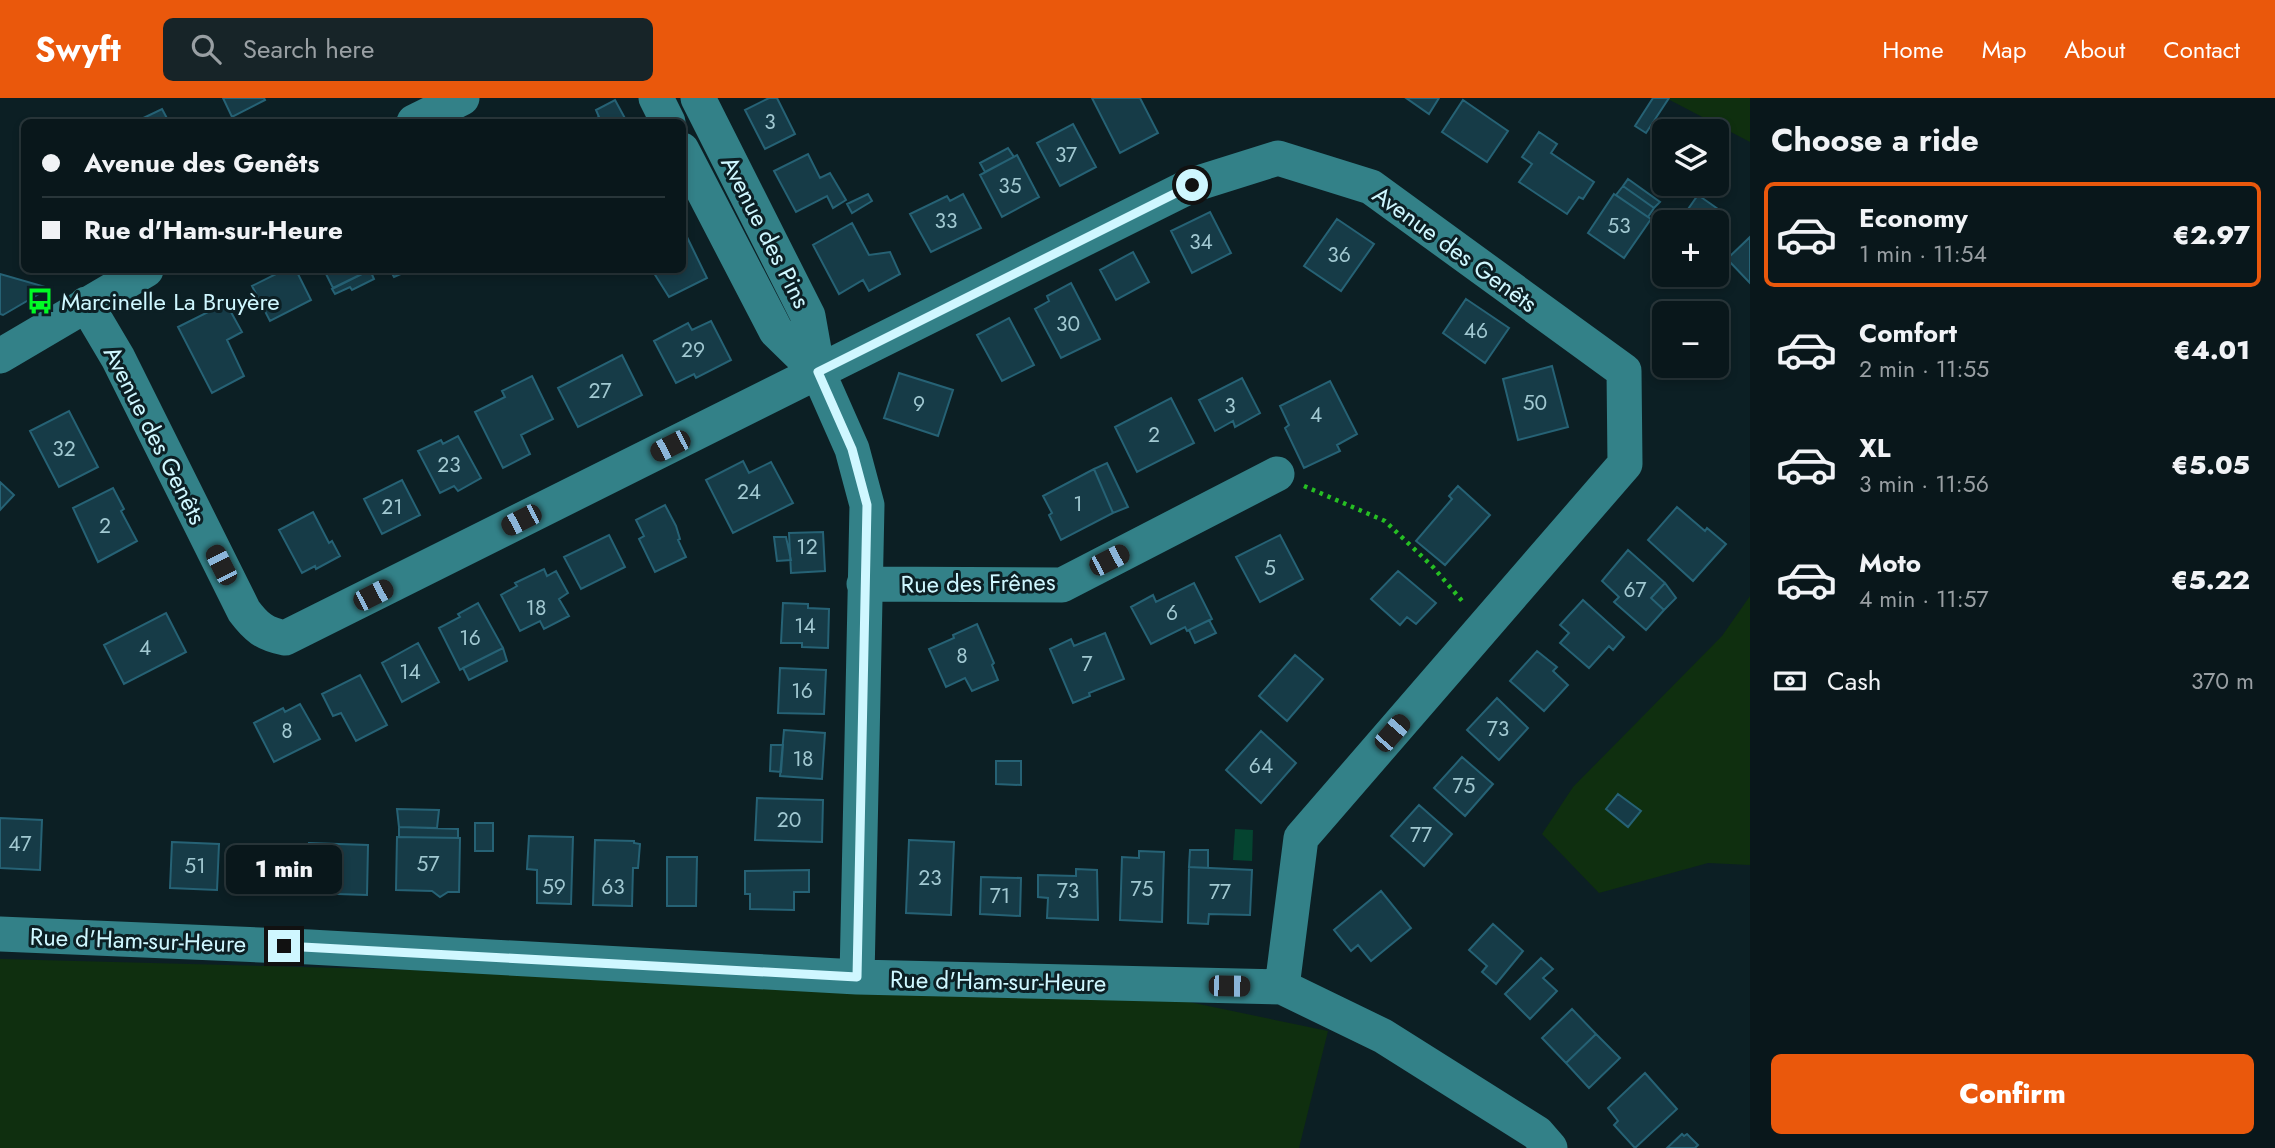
<!DOCTYPE html>
<meta charset="utf-8">
<style>
body{margin:0;font-family:Jost,sans-serif;background:#172428;color:#f1f3f6;height:100vh;display:flex;flex-direction:column;font-size:26px;white-space:nowrap}
*{box-sizing:border-box;margin:0}
p{font-size:23px;color:#999fa3}
.icon{flex:none;width:38px;height:38px;fill:none;stroke:currentColor;stroke-width:2;stroke-linecap:round;stroke-linejoin:round}
.map{position:relative;flex:1;overflow:hidden}
.details{display:flex;flex-direction:column;background:#09171b;width:525px}
.details>*{flex:none}
.top-card{position:absolute;left:21px;top:21px;width:665px;height:154px;border-radius:10px;box-shadow:0 4px 10px #0003,0 0 0 2px #29363a;display:grid;align-content:center;height:154px;padding:0 21px;background:#09171b}
.fabs{position:absolute;left:1652px;top:21px;display:grid;gap:14px}
.fabs a{display:grid;place-items:center;width:77px;height:77px;border-radius:10px;background:#09171b;box-shadow:0 4px 10px #0003,0 0 0 2px #29363a;font-size:35px}
.end{position:absolute;width:32px;height:32px;margin:-16px;border:9px solid #cff7ff;background:#111;box-shadow:0 0 0 4px #111}
.from{border-radius:50%}
.bubble{position:absolute;height:49px;border-radius:10px;background:#09171b;box-shadow:0 4px 10px #0003,0 0 0 2px #29363a;font-size:23px;font-weight:800;line-height:49px;text-align:center}
.car{position:absolute;width:21px;height:42px;margin:-21px -10px;border-radius:9px;box-shadow:0 0 5px 2px #0007;background:linear-gradient(#222 24%,#8ab4d8 0 40%,#222 0 76%,#8ab4d8 0 86%,#222 0)}
.top-card b{display:flex;align-items:center;gap:24px;height:66px;font-size:26px}
.top-card b+b{border-top:2px solid #29363a}
.top-card i{width:18px;height:18px;background:#f1f3f6}
ul{padding:0;list-style:none}
li{display:flex;align-items:center;gap:21px;height:105px;margin:0 14px 10px;padding:0 7px;border:4px solid transparent;border-radius:10px}
li div{flex:1}
li b{display:block;font-size:26px}
li em{font-style:normal;font-weight:800}
li.active{border-color:#ea580c}
li>.icon{width:63px;height:63px;stroke-width:1.5}
h2{padding:0 21px;font-size:32px;line-height:84px}
.pay{display:flex;align-items:center;gap:18px;height:77px;padding:0 21px;font-size:26px}
.pay p{margin-inline-start:auto}
.primary-button{display:flex;gap:14px;margin-top:auto;padding:14px 21px}
.primary-button a{flex:1;height:80px;border-radius:10px;background:#ea580c;color:#fff;font-size:28px;font-weight:800;line-height:80px;text-align:center}
header{display:flex;align-items:center;gap:42px;box-sizing:border-box;height:98px;padding:0 35px;background:#ea580c;color:#fff}
header strong{font-size:33px}
nav{display:flex;gap:38px;margin-inline-start:auto;font-size:24px}
.search{width:490px;height:63px;background:#172428;display:flex;align-items:center;gap:18px;box-sizing:border-box;padding:0 24px;border-radius:10px;color:#999fa3;font-size:26px}
main{display:flex;flex:1;min-height:0}
.map>svg:first-child{display:block}
.green{fill:#0f2f0f}
.water{fill:#054430}
.building{fill:#163b47;stroke:#266275;stroke-width:2}
.lines{fill:none;stroke-linecap:round;stroke-linejoin:round}
.path{stroke:#26bf23;stroke-width:4.5;stroke-dasharray:3.5 5;stroke-linecap:butt}
.minor{stroke:#338188;stroke-width:35}
.route{stroke:#cff7ff;stroke-width:9}
.labels{text-anchor:middle;dominant-baseline:central;stroke-width:6;stroke-linejoin:round;paint-order:stroke}
.number-label{font-size:21px;fill:#a1c8d1}
.street-label{font-size:24px;fill:#cff7ff;stroke:#0c1f24}
.poi-label{font-size:24px;fill:#cff7ff;stroke:#0c1f24;text-anchor:start}
</style>
<header>
<strong>Swyft</strong>
<div class="search"><svg class="icon" aria-label="search" viewBox="0 0 24 24"><circle cx="10" cy="10" r="6"/><path d="M15 15l6 6"/></svg>Search here</div>
<nav><a>Home</a><a>Map</a><a>About</a><a>Contact</a></nav>
</header>
<main>
<div class="map">
<svg width="1750" height="1050" viewBox="0 0 1750 1050">
<rect width="100%" height="100%" fill="#0c1f24"/>
<path class="green" d="M1666 0H1750V44Z
M1750 498V767L1708 765 1599 795 1542 736 1573 689 1722 538Z
M0 861 1127 891 1328 933 1299 1050H0Z"/>
<path class="water" d="M1235 731 1253 732 1252 763 1233 762Z"/>
<path class="building" d="M223 0H264L265 2 232 19Z
M769 0H777L795 36 765 51 745 12Z
M1092 0H1140L1158 35 1120 55Z
M1406 0H1439L1429 16Z
M1653 0H1669L1646 35 1635 28Z
M615 2 627 24H589L599 19 596 12Z
M1463 2 1508 33 1487 64 1442 34Z
M162 11 169 24H135Z
M1073 26 1096 69 1060 88 1037 45Z
M1539 34 1557 46 1551 55 1594 84 1583 101 1579 99 1567 116 1519 84 1532 66 1522 59Z
M1008 50 1014 59 985 74 980 65Z
M808 56 820 80 830 75 846 102 833 110 827 98 796 114 774 73Z
M1017 57 1039 99 1002 119 980 77Z
M1628 81 1660 104 1654 110 1623 88Z
M1623 88 1654 110 1648 119 1616 97Z
M868 96 872 103 852 115 847 106Z
M963 96 981 130 931 154 910 116 947 98 950 103Z
M1614 96 1651 121 1624 160 1588 135Z
M1698 97 1728 118 1717 135V124H1679Z
M1210 114 1231 155 1192 175 1171 133Z
M1337 121 1374 146 1341 193 1304 168Z
M852 125 869 157 890 154 900 176 869 193 863 182 839 196 813 147Z
M686 137 707 180 669 199 652 172H682V139Z
M1750 139V185L1727 161Z
M1133 154 1149 184 1116 202 1100 172Z
M284 172H296L311 202 270 223 252 188Z
M324 172H370L333 190Z
M370 172 374 181 352 192 350 189 335 196 332 191Z
M390 172H410L394 179Z
M0 176 49 190 3 217 0 216Z
M1071 185 1100 241 1061 260 1035 211 1049 203 1047 198Z
M1466 201 1509 230 1485 265 1443 235Z
M226 205 242 234 227 242 244 278 212 295 178 229Z
M1009 220 1034 267 1002 283 977 237Z
M711 223 731 262 696 280 694 276 676 285 654 243 688 225 692 232Z
M622 257 642 297 578 329 558 290Z
M1552 268 1568 329 1518 342 1503 281Z
M899 275 953 292 938 338 884 320Z
M532 278 553 321 521 337 530 356 503 370 475 314 505 299 502 293Z
M1242 280 1260 315 1235 329 1233 323 1215 333 1199 302Z
M1330 283 1357 336 1337 347 1340 353 1304 370 1285 330 1289 327 1280 308Z
M1171 300 1194 345 1137 374 1115 329Z
M69 313 98 369 59 389 30 333Z
M458 338 481 380 458 393 454 388 440 395 418 353 441 342 443 346Z
M743 363 749 375 771 364 793 405 733 435 706 382Z
M1107 365 1128 409 1113 415 1094 371Z
M1094 371 1113 415 1061 442 1049 417 1052 415 1043 398Z
M402 382 420 417 382 436 364 401Z
M0 384 14 397 0 412Z
M1458 388 1490 417 1445 467 1416 443 1452 401 1449 398Z
M113 390 124 411 121 413 137 443 98 464 73 410Z
M665 407 676 428 680 441 678 442 686 459 655 474 639 441 644 438 636 422Z
M1677 409 1705 433 1707 430 1726 446 1693 483 1648 442Z
M313 414 329 445 332 443 340 458 316 471 315 468 302 475 279 432Z
M823 434 825 473 791 475 789 435Z
M609 437 625 469 581 491 564 459Z
M1280 437 1303 481 1260 504 1236 459Z
M774 439H786L791 462 777 463Z
M1628 452 1665 485 1651 500 1664 512 1646 532 1614 504 1619 499 1602 483Z
M544 471 547 478 556 473 568 495 559 501 569 518 544 531 540 523 520 533 501 497 517 488 515 485Z
M1398 473 1436 505 1416 526 1407 519 1400 527 1371 501Z
M1194 485 1212 521 1187 533 1185 529 1151 546 1131 509 1153 497 1156 504Z
M1665 485 1676 500 1664 512 1651 500Z
M1583 502 1624 539 1613 552 1609 548 1589 570 1560 545 1569 535 1560 527Z
M478 505 503 550 460 572 439 530 460 519 458 516Z
M783 505 808 506V510L829 511 828 550 802 549V545H781Z
M166 515 186 554 124 586 104 547Z
M1209 522 1216 535 1195 545 1189 532Z
M977 526 994 565 992 567 998 582 972 593 965 580 946 589 929 551 954 540 953 537Z
M1105 535 1124 581 1089 595 1090 598 1073 605 1050 551 1071 541 1074 548Z
M418 545 439 584 402 604 382 565Z
M503 550 507 563 469 582 463 570Z
M1537 553 1557 569 1553 573 1568 587 1544 613 1510 583Z
M1295 557 1323 581 1287 623 1259 598Z
M780 570 826 572 824 616 778 615Z
M360 577 387 627 356 643 341 615 333 618 322 596Z
M1497 600 1528 630 1499 662 1467 632Z
M300 606 320 641 274 664 254 625 283 610 285 614Z
M784 632 825 635 822 681 780 678Z
M1261 633 1296 665 1261 705 1226 672Z
M771 647H783L781 674 770 673Z
M1462 659 1493 686 1465 718 1434 690Z
M996 663H1021V687L996 686Z
M1618 696 1641 713 1628 729 1606 711Z
M757 700 823 702 822 744 755 742Z
M1419 707 1452 736 1424 768 1391 738Z
M397 711 439 712 437 730 399 729Z
M0 720 42 722 40 772 0 770Z
M475 725H493V753H475Z
M399 729 458 731V740L399 739Z
M529 738 573 739 571 806 537 805V772L527 771Z
M397 739 460 740 459 794H448L440 799 432 793 396 792Z
M595 742 634 743V745L640 746 638 770H633L632 808 593 807Z
M909 742 954 744 951 817 906 815Z
M172 744 219 746 217 792 170 790Z
M309 745 368 747 367 797 307 795Z
M1190 752H1208V770L1189 769Z
M1139 753 1164 754 1162 824 1120 822 1122 759 1139 760Z
M667 759H697L696 808H667Z
M1189 769 1252 772 1250 817 1209 816 1208 826 1188 825Z
M1076 771 1097 772 1098 822 1047 820 1048 800 1038 799V777L1076 778Z
M809 772V794H794V812L750 811V796H745V773Z
M981 779 1021 780 1020 818 980 816Z
M1381 793 1411 830 1371 863 1358 847 1351 853 1334 832Z
M1493 826 1523 853 1496 886 1482 874 1487 868 1469 852Z
M1541 860 1553 871 1543 880 1557 893 1530 921 1505 896Z
M1572 911 1596 936 1566 965 1542 940Z
M1596 936 1620 960 1589 990 1566 965Z
M1645 975 1677 1011 1635 1050 1614 1027 1618 1023 1608 1010Z
M1682 1036 1684 1038 1687 1036 1698 1047 1695 1050H1667Z"/>
<g class="lines">
<path class="path" d="M1304 388 1385 423 1433 469 1463 504"/>
<path class="minor" d="M656 0 668 24
M698 0 808 218 818 274 852 351 867 407 857 879
M414 24 462 0
M682 52 776 233 818 274
M86 206 118 260 244 513C256 529 264 536 285 540L1192 87 1278 60 1371 89 1624 273 1625 366 1301 740 1282 889
M0 258 146 172
M864 486 1062 487 1277 376
M0 836 310 849 857 879 1282 889 1383 938 1537 1035 1550 1050"/>
</g>
<g class="lines">
<path class="route" d="M284 848 857 879 867 407 852 351 818 274 1192 87"/>
</g>
<defs>
<g id="bus-bare" transform="scale(2.1)"><path d="M-5-6H5V4H4V6H2V4H-2V6H-4V4H-5ZM-3.5-4V0h7V-4ZM-3.5 1.2v1.5H-2V1.2ZM2 1.2v1.5H3.5V1.2Z" fill="#00fa25" stroke="#0c1f24" stroke-width="2.5" paint-order="stroke"/></g>
</defs>
<g fill-rule="evenodd">
<use href="#bus-bare" x="40" y="203"/>
</g>
<g class="labels">
<g class="number-label">
<text x="770" y="24">3</text>
<text x="1066" y="57">37</text>
<text x="1010" y="88">35</text>
<text x="946" y="123">33</text>
<text x="1619" y="128">53</text>
<text x="1201" y="144">34</text>
<text x="1339" y="157">36</text>
<text x="1068" y="226">30</text>
<text x="1476" y="233">46</text>
<text x="693" y="252">29</text>
<text x="600" y="293">27</text>
<text x="1535" y="305">50</text>
<text x="919" y="306">9</text>
<text x="1230" y="308">3</text>
<text x="1316" y="317">4</text>
<text x="1154" y="337">2</text>
<text x="64" y="351">32</text>
<text x="449" y="367">23</text>
<text x="749" y="394">24</text>
<text x="1078" y="406">1</text>
<text x="392" y="409">21</text>
<text x="105" y="428">2</text>
<text x="807" y="449">12</text>
<text x="1270" y="470">5</text>
<text x="1635" y="492">67</text>
<text x="536" y="510">18</text>
<text x="1172" y="515">6</text>
<text x="805" y="528">14</text>
<text x="470" y="540">16</text>
<text x="145" y="550">4</text>
<text x="962" y="558">8</text>
<text x="1087" y="566">7</text>
<text x="410" y="574">14</text>
<text x="802" y="593">16</text>
<text x="1498" y="631">73</text>
<text x="287" y="633">8</text>
<text x="803" y="661">18</text>
<text x="1261" y="668">64</text>
<text x="1464" y="688">75</text>
<text x="789" y="722">20</text>
<text x="1421" y="737">77</text>
<text x="20" y="746">47</text>
<text x="428" y="766">57</text>
<text x="195" y="768">51</text>
<text x="930" y="780">23</text>
<text x="554" y="789">59</text>
<text x="613" y="789">63</text>
<text x="1142" y="791">75</text>
<text x="1068" y="793">73</text>
<text x="1220" y="794">77</text>
<text x="1000" y="798">71</text>
</g>
<g class="street-label">
<text transform="translate(766 134) rotate(63)">Avenue des Pins</text>
<text transform="translate(1455 151) rotate(36)">Avenue des Genêts</text>
<text transform="translate(155 337) rotate(63)">Avenue des Genêts</text>
<text transform="translate(978 485) rotate(-1)">Rue des Frênes</text>
<text transform="translate(138 842) rotate(2)">Rue d'Ham-sur-Heure</text>
<text transform="translate(998 883) rotate(1)">Rue d'Ham-sur-Heure</text>
</g>
<g class="poi-label">
<text x="61" y="203">Marcinelle La Bruyère</text>
</g>
</g>
</svg>
<div class="fabs">
<a><svg class="icon" aria-label="layers" viewBox="0 0 24 24"><path d="M12 4l9 5-9 5-9-5zM3 14l9 5 9-5"/></svg></a>
<a>+</a>
<a>−</a>
</div>
<i class="end from" style="left:1192px;top:87px"></i>
<i class="end" style="left:284px;top:848px"></i>
<div class="bubble" style="left:226px;top:747px;width:116px">1 min</div>
<i class="car" style="left:670px;top:348px;rotate:243deg"></i>
<i class="car" style="left:521px;top:422px;rotate:243deg"></i>
<i class="car" style="left:1109px;top:462px;rotate:63deg"></i>
<i class="car" style="left:221px;top:467px;rotate:333deg"></i>
<i class="car" style="left:373px;top:497px;rotate:63deg"></i>
<i class="car" style="left:1392px;top:635px;rotate:41deg"></i>
<i class="car" style="left:1229px;top:888px;rotate:91deg"></i>
<div class="top-card">
<b><i class="from"></i>Avenue des Genêts</b>
<b><i></i>Rue d'Ham-sur-Heure</b>
</div>
</div>
<section class="details">
<h2>Choose a ride</h2>
<ul>
<li class="active"><svg class="icon" aria-label="car" viewBox="0 0 24 24"><path d="M5 17H2v-5l4-1 3-4h7l3 4 3 1v5h-3M9 17h6M6 11h13"/><circle cx="7" cy="17" r="2"/><circle cx="17" cy="17" r="2"/></svg><div><b>Economy</b><p>1 min · 11:54</p></div><em>€2.97</em></li>
<li><svg class="icon" aria-label="car" viewBox="0 0 24 24"><path d="M5 17H2v-5l4-1 3-4h7l3 4 3 1v5h-3M9 17h6M6 11h13"/><circle cx="7" cy="17" r="2"/><circle cx="17" cy="17" r="2"/></svg><div><b>Comfort</b><p>2 min · 11:55</p></div><em>€4.01</em></li>
<li><svg class="icon" aria-label="car" viewBox="0 0 24 24"><path d="M5 17H2v-5l4-1 3-4h7l3 4 3 1v5h-3M9 17h6M6 11h13"/><circle cx="7" cy="17" r="2"/><circle cx="17" cy="17" r="2"/></svg><div><b>XL</b><p>3 min · 11:56</p></div><em>€5.05</em></li>
<li><svg class="icon" aria-label="car" viewBox="0 0 24 24"><path d="M5 17H2v-5l4-1 3-4h7l3 4 3 1v5h-3M9 17h6M6 11h13"/><circle cx="7" cy="17" r="2"/><circle cx="17" cy="17" r="2"/></svg><div><b>Moto</b><p>4 min · 11:57</p></div><em>€5.22</em></li>
</ul>
<div class="pay"><svg class="icon" aria-label="cash" viewBox="0 0 24 24"><path d="M3 7h18v10H3z"/><circle cx="12" cy="12" r="2"/></svg>Cash<p>370 m</p></div>
<div class="primary-button"><a>Confirm</a></div>
</section>
</main>
